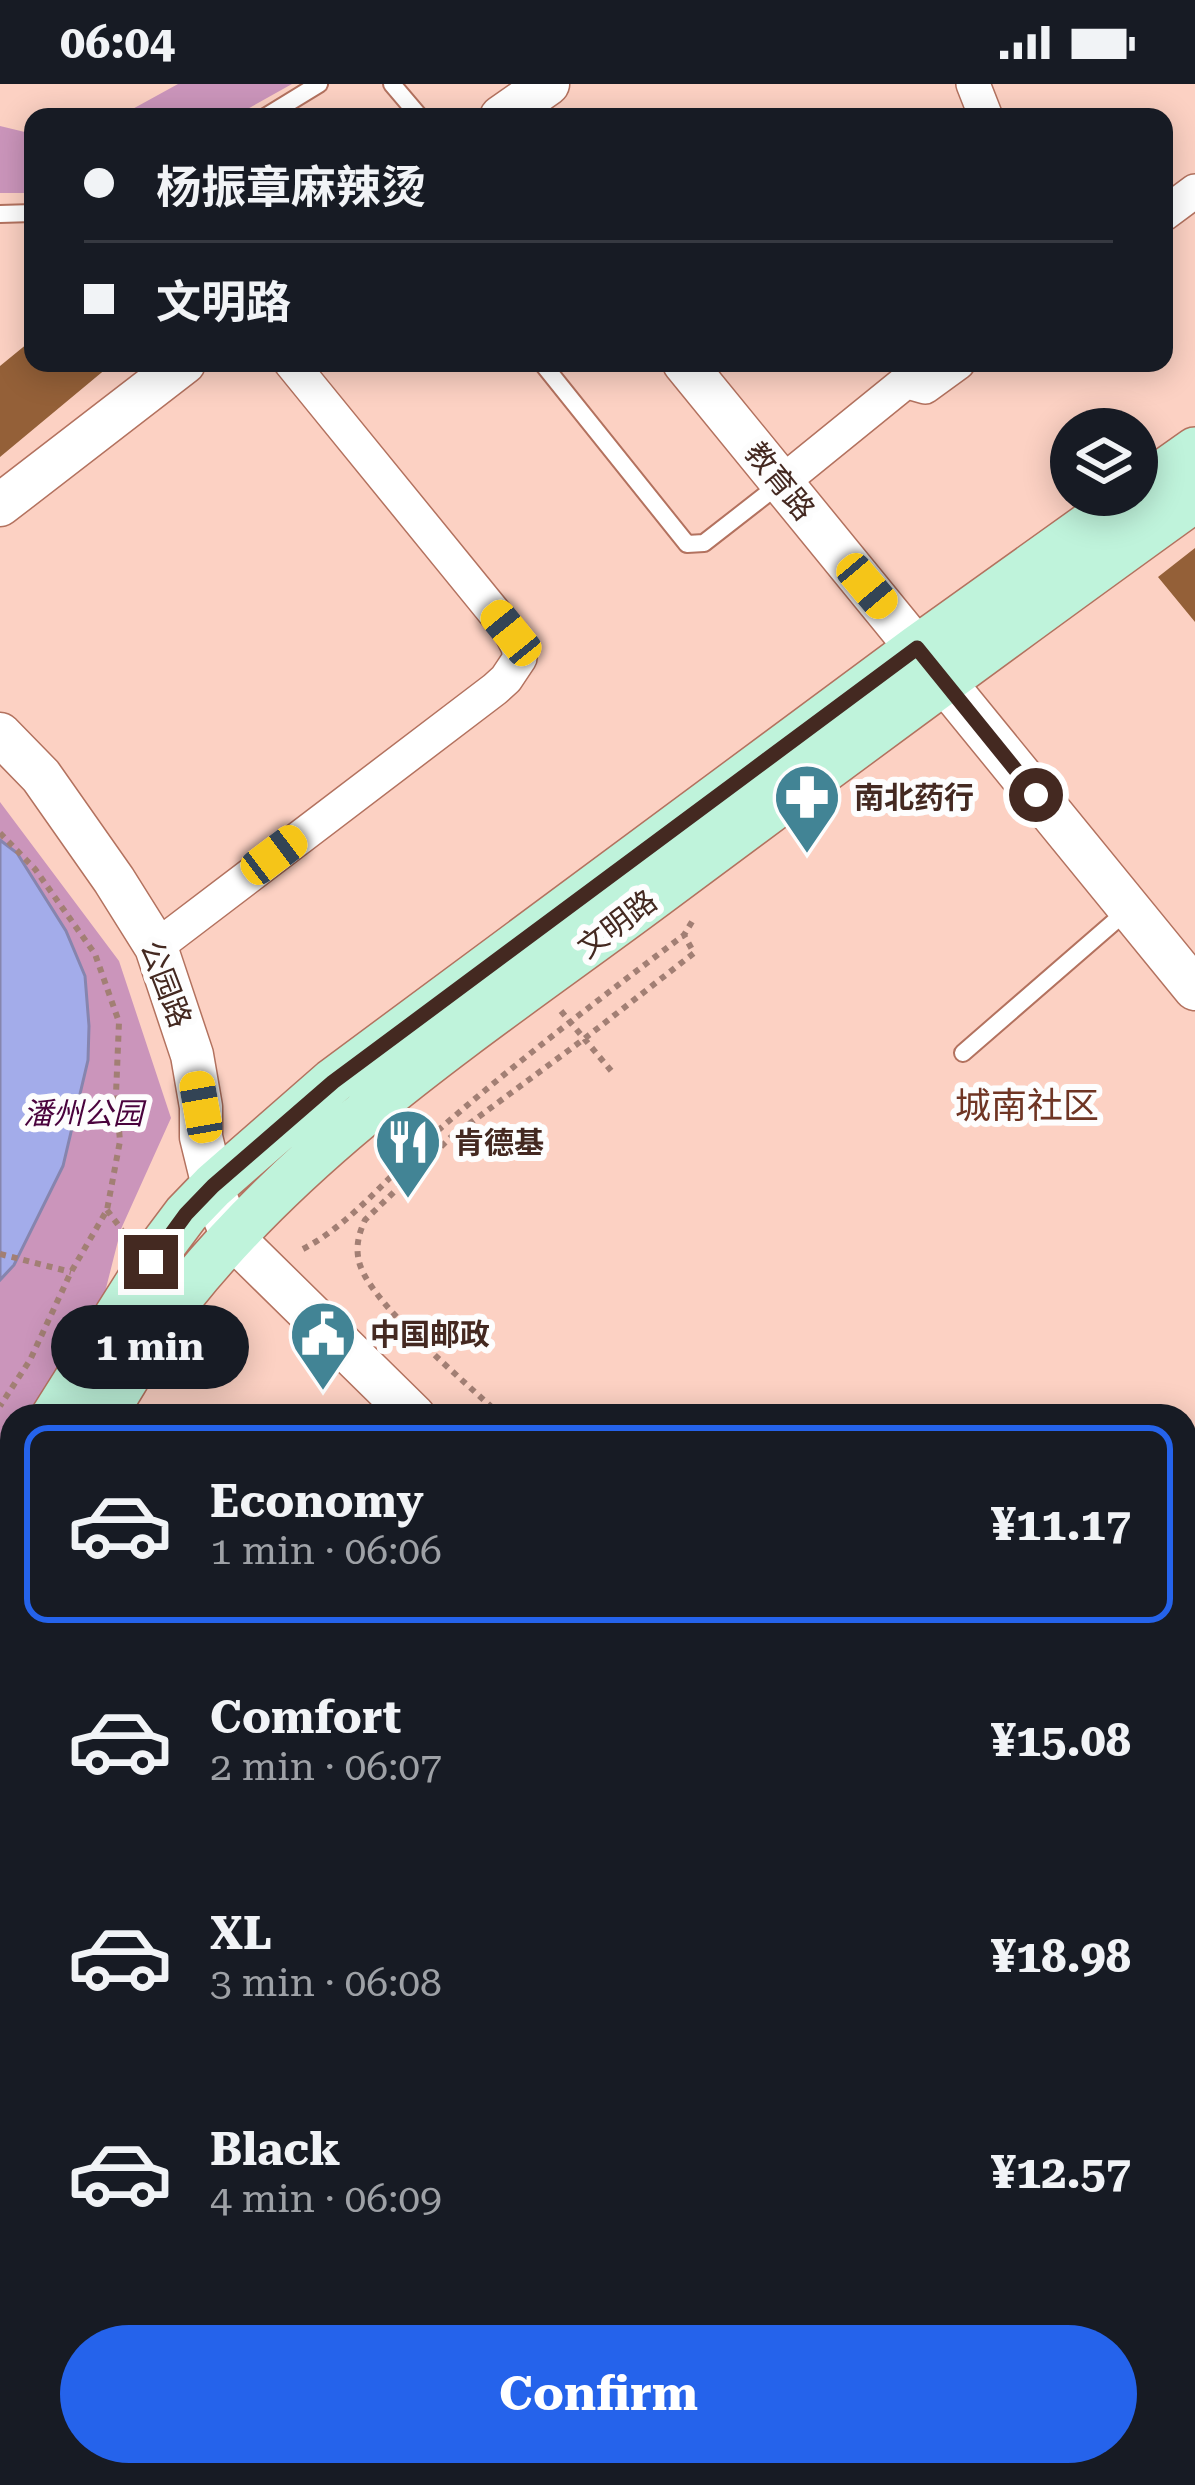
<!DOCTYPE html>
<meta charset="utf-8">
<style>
body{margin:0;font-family:"Roboto Serif","Noto Sans SC",serif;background:#20242c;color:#f1f3f6;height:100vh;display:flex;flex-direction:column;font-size:45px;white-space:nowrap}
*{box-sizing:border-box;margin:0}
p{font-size:39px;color:#9ea1a6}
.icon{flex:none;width:66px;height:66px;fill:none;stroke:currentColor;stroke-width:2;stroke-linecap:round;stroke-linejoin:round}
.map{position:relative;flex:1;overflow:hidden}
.sheet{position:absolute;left:0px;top:1320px;width:1197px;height:1083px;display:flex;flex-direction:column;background:#171b24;border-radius:36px 36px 0 0;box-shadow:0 6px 30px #0003}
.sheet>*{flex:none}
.banner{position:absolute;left:24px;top:24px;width:1149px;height:264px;border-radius:24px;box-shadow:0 6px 30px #0003;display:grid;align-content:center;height:264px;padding:0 60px;background:#171b24}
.fabs{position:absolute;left:1050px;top:324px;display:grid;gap:24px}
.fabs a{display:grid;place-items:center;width:108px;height:108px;border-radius:50%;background:#171b24;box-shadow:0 6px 30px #0003;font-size:60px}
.end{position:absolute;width:54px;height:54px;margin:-27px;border:15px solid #442921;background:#fff;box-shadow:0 0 0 6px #fff}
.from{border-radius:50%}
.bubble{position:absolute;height:84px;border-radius:42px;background:#171b24;box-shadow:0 6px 30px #0003;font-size:39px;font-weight:700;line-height:84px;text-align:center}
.car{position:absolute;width:36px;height:72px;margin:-36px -18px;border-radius:15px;box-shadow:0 0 9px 3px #0007;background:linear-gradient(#f5c518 24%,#345 0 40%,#f5c518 0 76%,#345 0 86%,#f5c518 0)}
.banner b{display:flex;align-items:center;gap:42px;height:114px;font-size:45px}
.banner b+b{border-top:3px solid #363941}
.banner i{width:30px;height:30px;background:#f1f3f6}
ul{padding:21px 0 0;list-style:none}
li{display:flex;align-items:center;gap:36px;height:198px;margin:0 24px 18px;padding:0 36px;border:6px solid transparent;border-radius:24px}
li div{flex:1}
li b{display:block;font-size:45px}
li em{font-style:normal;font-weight:700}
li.on{border-color:#2563eb}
li>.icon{width:108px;height:108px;stroke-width:1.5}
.cta{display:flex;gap:24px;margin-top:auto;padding:24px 60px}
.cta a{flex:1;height:138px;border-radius:72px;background:#2563eb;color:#fff;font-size:48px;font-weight:700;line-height:138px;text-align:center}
.status{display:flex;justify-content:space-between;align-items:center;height:84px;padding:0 60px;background:#171b24;direction:ltr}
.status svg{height:33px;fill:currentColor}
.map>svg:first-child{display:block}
.green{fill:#cb95bb}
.water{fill:#a3acea;stroke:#8685ae;stroke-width:3}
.building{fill:#946038}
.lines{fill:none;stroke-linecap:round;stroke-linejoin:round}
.service-casing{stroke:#b3725f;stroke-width:20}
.minor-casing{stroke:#b3725f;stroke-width:36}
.tertiary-casing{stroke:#b3725f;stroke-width:45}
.secondary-casing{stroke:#b3725f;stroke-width:48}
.path{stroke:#a27f74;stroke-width:6;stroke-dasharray:6 6;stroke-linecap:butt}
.service{stroke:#fff;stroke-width:16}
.minor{stroke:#fff;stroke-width:33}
.tertiary{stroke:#fff;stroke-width:42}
.secondary{stroke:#bff3db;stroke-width:45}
.route{stroke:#442921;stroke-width:15}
.labels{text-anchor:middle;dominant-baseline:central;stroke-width:12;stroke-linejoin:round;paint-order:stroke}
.street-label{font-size:30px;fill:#442921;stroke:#fdfdfd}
.poi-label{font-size:30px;font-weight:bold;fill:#442921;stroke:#fdfdfd;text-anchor:start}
.park-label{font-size:30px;font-style:italic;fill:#4a033d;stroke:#fdfdfd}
.quarter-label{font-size:36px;fill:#6f3524;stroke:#fdfdfd}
</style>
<div class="status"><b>06:04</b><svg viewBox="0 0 49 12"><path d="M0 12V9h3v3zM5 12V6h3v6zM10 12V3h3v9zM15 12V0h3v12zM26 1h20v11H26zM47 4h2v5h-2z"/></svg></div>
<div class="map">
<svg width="1195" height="2401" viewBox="0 0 1195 2401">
<rect width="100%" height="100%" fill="#fcd1c3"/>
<path class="green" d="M178 0H292L233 33H118Z
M0 42 33 50V109H0Z
M0 718 119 877 171 1034 121 1145 103 1216 28 1332H12V1357L0 1376Z
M0 2211 12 2223V2370L0 2385Z"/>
<path class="water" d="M0 756 17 769 66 847 85 892 89 942 88 976 63 1082 14 1181 0 1196Z"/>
<path class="building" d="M33 255V279H113L0 373V282Z
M1195 464V538L1158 493Z"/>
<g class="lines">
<g class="service-casing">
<path id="service" d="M392 0 420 33
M265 33 319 0
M0 130 33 129
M542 279 687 460 704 459 781 399
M963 969 1129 825
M0 1765 12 1774
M1185 2329 1195 2319
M1110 2401 1120 2391"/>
</g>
<g class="minor-casing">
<path id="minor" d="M973 0 986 33
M1164 130 1195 107
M781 399 903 300 911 299 925 303 958 279
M156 863 495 605 506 595 520 574 518 563 511 549 291 279
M1185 1803 1195 1796
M941 2391 950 2401
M1071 2391 1075 2401
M37 2401 45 2391
M387 2401 394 2391"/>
</g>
<g class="tertiary-casing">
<path id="tertiary" d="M501 33 548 0
M684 279 1195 905
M0 421 184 279
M0 650 41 692 114 796 156 863 192 971 201 1023V1053L216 1114 233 1154 414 1332
M1185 1539 1195 1531
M1185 2056 1195 2065"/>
</g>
<g class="secondary-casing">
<path id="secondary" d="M1137 407 1195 366
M54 1332 156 1170 186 1130 213 1102 333 997 917 564 1131 411
M103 1332C129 1291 152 1248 183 1210 312 1049 489 935 653 813 833 679 1013 546 1195 415
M0 1421 12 1401
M0 1497 12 1478"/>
</g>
<path class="path" d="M0 749 35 785 95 870 119 938 116 1010 120 1057 107 1126 71 1188 30 1276 0 1322
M561 927 613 989
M107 1126 122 1146
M303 1165C355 1138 397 1082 442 1043 520 975 602 913 684 851L693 836
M0 1170 71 1188
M501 1332C466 1298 374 1223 360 1181 355 1165 358 1151 365 1136L450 1054 584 955 694 869 684 851"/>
<use href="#service" class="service"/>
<use href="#minor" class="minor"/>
<use href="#tertiary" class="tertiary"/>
<use href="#secondary" class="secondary"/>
</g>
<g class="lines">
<path class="route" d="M151 1178 186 1130 213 1102 333 998 917 564 1036 711"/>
</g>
<defs>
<g id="pharmacy-pin" transform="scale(3.45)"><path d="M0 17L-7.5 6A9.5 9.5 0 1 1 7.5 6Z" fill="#428495" stroke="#fdfdfd"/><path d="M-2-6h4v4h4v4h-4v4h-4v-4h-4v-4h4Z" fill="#fff"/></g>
<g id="restaurant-pin" transform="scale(3.45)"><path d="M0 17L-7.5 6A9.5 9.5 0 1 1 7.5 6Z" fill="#428495" stroke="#fdfdfd"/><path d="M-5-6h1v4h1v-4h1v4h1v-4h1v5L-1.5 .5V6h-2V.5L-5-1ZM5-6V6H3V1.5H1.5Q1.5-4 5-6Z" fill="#fff"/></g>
<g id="civic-pin" transform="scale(3.45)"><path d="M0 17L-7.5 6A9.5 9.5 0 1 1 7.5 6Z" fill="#428495" stroke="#fdfdfd"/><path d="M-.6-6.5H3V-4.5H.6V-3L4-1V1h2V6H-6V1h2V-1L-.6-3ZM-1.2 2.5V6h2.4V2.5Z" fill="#fff"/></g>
</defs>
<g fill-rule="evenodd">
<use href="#pharmacy-pin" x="807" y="713"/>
<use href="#restaurant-pin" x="408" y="1058"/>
<use href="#civic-pin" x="323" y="1250"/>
</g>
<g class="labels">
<g class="street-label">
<text transform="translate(780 397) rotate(51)">教育路</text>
<text transform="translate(617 840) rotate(-37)">文明路</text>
<text transform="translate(166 900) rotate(69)">公园路</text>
</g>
<g class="poi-label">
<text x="854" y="713">南北药行</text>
<text x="454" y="1058">肯德基</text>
<text x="370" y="1250">中国邮政</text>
</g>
<g class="park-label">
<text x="83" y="1029">潘州公园</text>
</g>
<g class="quarter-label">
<text x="1027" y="1022">城南社区</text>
</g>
</g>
</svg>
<div class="fabs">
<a><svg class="icon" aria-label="layers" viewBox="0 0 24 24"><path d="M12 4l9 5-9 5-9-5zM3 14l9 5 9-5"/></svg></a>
</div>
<i class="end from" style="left:1036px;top:711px"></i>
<i class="end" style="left:151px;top:1178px"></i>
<div class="bubble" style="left:51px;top:1221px;width:198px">1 min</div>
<i class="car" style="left:867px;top:502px;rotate:140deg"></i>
<i class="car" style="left:511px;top:549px;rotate:321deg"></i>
<i class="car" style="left:274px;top:771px;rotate:53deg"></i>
<i class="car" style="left:201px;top:1023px;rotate:350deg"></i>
<div class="banner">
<b><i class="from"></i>杨振章麻辣烫</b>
<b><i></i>文明路</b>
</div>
<section class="sheet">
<ul>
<li class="on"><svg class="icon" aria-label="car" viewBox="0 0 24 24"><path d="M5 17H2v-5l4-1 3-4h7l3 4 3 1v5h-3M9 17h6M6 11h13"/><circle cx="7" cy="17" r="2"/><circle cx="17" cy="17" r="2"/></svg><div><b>Economy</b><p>1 min · 06:06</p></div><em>¥11.17</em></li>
<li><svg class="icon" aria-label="car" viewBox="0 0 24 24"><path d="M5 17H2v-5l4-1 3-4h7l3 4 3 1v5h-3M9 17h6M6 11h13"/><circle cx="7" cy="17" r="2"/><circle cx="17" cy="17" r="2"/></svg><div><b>Comfort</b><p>2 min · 06:07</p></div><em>¥15.08</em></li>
<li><svg class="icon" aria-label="car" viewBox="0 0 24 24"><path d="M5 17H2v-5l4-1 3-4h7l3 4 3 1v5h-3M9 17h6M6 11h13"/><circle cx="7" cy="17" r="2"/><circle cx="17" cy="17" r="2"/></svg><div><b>XL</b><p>3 min · 06:08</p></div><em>¥18.98</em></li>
<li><svg class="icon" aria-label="car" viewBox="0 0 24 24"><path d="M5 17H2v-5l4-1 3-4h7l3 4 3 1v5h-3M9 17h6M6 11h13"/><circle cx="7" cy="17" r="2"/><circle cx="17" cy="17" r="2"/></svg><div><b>Black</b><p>4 min · 06:09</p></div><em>¥12.57</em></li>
</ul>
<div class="cta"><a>Confirm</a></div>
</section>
</div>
